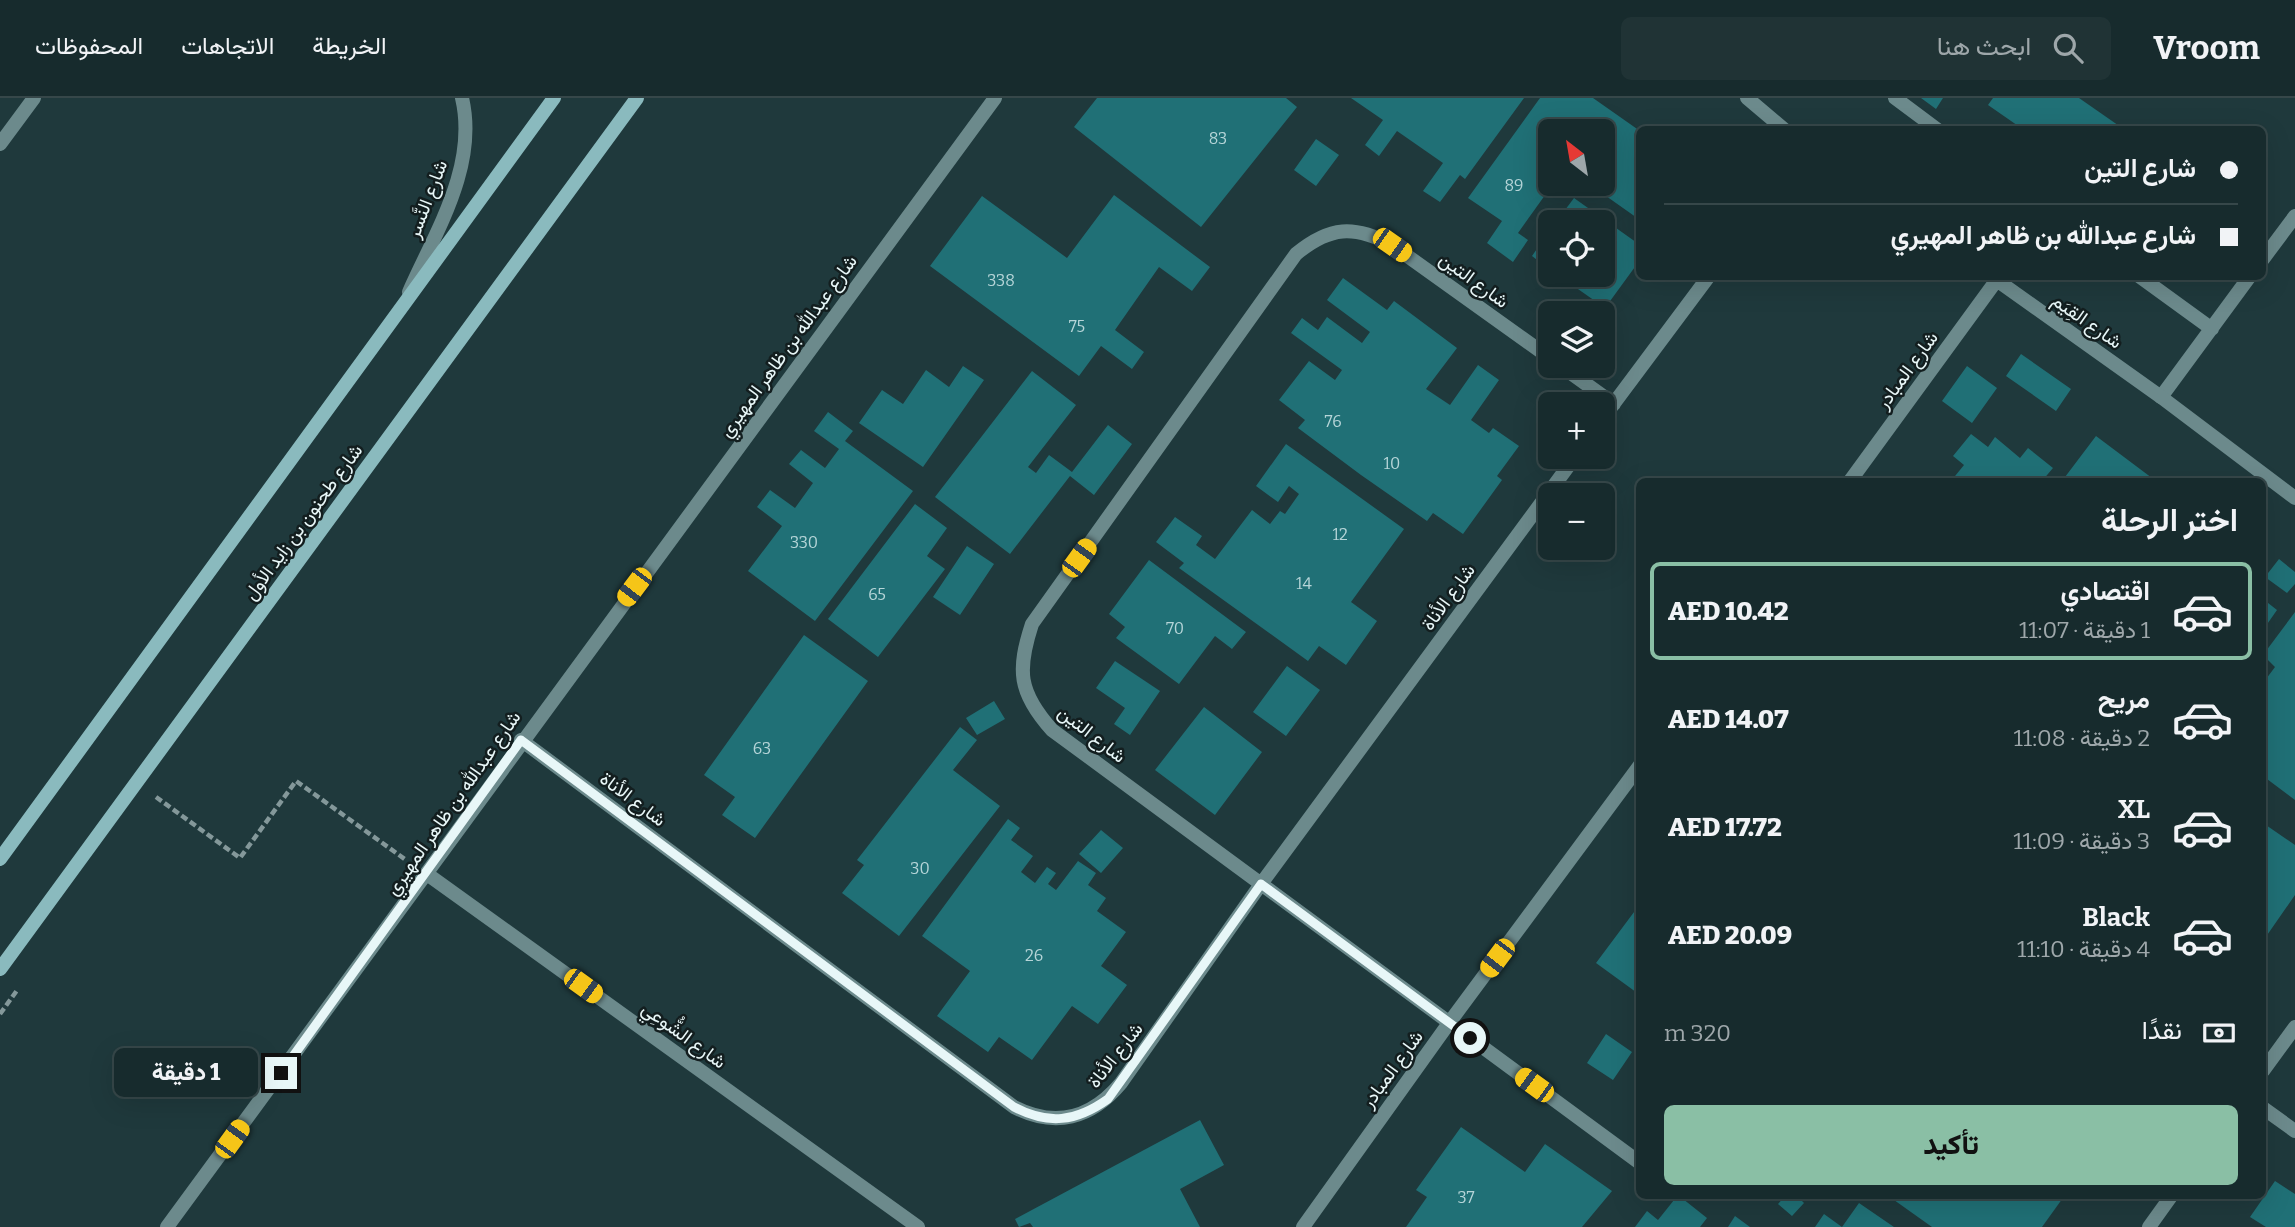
<!DOCTYPE html>
<html lang="ar">
<meta charset="utf-8">
<style>
body{margin:0;font-family:Bitter,Vazirmatn,serif;background:#203335;color:#f1f3f6;direction:rtl;height:100vh;display:flex;flex-direction:column;font-size:26px;white-space:nowrap}
*{box-sizing:border-box;margin:0}
p{font-size:23px;color:#9ea7aa}
.icon{flex:none;width:38px;height:38px;fill:none;stroke:currentColor;stroke-width:2;stroke-linecap:round;stroke-linejoin:round}
.map{position:relative;flex:1;overflow:hidden;direction:ltr}
.sheet{position:absolute;left:1636px;top:380px;width:630px;height:721px;display:flex;flex-direction:column;background:#172b2d;border-radius:10px;box-shadow:0 7px 28px #0002,0 0 0 2px #364749;direction:rtl}
.sheet>*{flex:none}
.hud{position:absolute;left:1636px;top:28px;width:630px;height:154px;border-radius:10px;box-shadow:0 7px 28px #0002,0 0 0 2px #364749;direction:rtl;display:grid;align-content:center;height:154px;padding:0 28px;background:#172b2d}
.needle{width:46px;rotate:329deg}
.buttons{position:absolute;left:1538px;top:21px;display:grid;gap:14px}
.buttons a{display:grid;place-items:center;width:77px;height:77px;border-radius:10px;background:#172b2d;box-shadow:0 7px 28px #0002,0 0 0 2px #364749;font-size:35px}
.end{position:absolute;width:32px;height:32px;margin:-16px;border:9px solid #e8f7f8;background:#111;box-shadow:0 0 0 4px #111}
.from{border-radius:50%}
.bubble{position:absolute;height:49px;border-radius:10px;background:#172b2d;box-shadow:0 7px 28px #0002,0 0 0 2px #364749;font-size:23px;font-weight:800;line-height:49px;text-align:center;direction:rtl}
.car{position:absolute;width:21px;height:42px;margin:-21px -10px;border-radius:9px;box-shadow:0 0 5px 2px #0007;background:linear-gradient(#f5c518 24%,#345 0 40%,#f5c518 0 76%,#345 0 86%,#f5c518 0)}
.hud b{display:flex;align-items:center;gap:24px;height:66px;font-size:26px}
.hud b+b{border-top:2px solid #364749}
.hud i{width:18px;height:18px;background:#f1f3f6}
ul{padding:0;list-style:none}
li{display:flex;align-items:center;gap:21px;height:98px;margin:0 14px 10px;padding:0 14px;border:4px solid transparent;border-radius:10px}
li div{flex:1}
li b{display:block;font-size:26px}
li em{font-style:normal;font-weight:800}
li.selected{border-color:#8abfa5}
li>.icon{width:63px;height:63px;stroke-width:1.5}
h2{padding:0 28px;font-size:32px;line-height:84px}
.pay{display:flex;align-items:center;gap:18px;height:77px;padding:0 28px;font-size:26px}
.pay p{margin-inline-start:auto}
.cta{display:flex;gap:14px;margin-top:auto;padding:14px 28px}
.cta a{flex:1;height:80px;border-radius:10px;background:#8abfa5;color:#111;font-size:28px;font-weight:800;line-height:80px;text-align:center}
header{display:flex;align-items:center;gap:42px;box-sizing:border-box;height:98px;padding:0 35px;background:#172b2d;border-bottom:2px solid #364749}
header strong{font-size:33px}
nav{display:flex;gap:38px;margin-inline-start:auto;font-size:24px}
.search{width:490px;height:63px;background:#203335;display:flex;align-items:center;gap:18px;box-sizing:border-box;padding:0 24px;border-radius:10px;color:#9ea7aa;font-size:26px}
.map>svg:first-child{display:block}
.building{fill:#207076}
.lines{fill:none;stroke-linecap:round;stroke-linejoin:round}
.path{stroke:#84989a;stroke-width:4.5;stroke-dasharray:7 3.5;stroke-linecap:butt}
.lane{stroke:#6c8a8c;stroke-width:14}
.street{stroke:#6c8a8c;stroke-width:14}
.secondary{stroke:#8ababe;stroke-width:14}
.route{stroke:#e8f7f8;stroke-width:9}
.labels{text-anchor:middle;dominant-baseline:central;stroke-width:5;stroke-linejoin:round;paint-order:stroke}
.number-label{font-size:16px;fill:#b6d5d8}
.street-label{font-size:19px;fill:#e8f7f8;stroke:#131e1f}
</style>
<header>
<strong>Vroom</strong>
<div class="search"><svg class="icon" aria-label="search" viewBox="0 0 24 24"><circle cx="10" cy="10" r="6"/><path d="M15 15l6 6"/></svg>ابحث هنا</div>
<nav><a>الخريطة</a><a>الاتجاهات</a><a>المحفوظات</a></nav>
</header>
<div class="map">
<svg width="2295" height="1129" viewBox="0 0 2295 1129">
<rect width="100%" height="100%" fill="#1f393c"/>
<path class="building" d="M1097 0H1286L1297 9 1201 129 1074 29Z
M1351 0H1524L1465 81 1460 77 1440 104 1423 93 1443 65 1397 33 1379 58 1365 47 1383 22Z
M1540 0H1593L1640 33V122L1589 86H1603V33H1550V86H1553L1518 135 1528 142 1513 164 1487 145 1502 123 1468 100Z
M1921 0H1943L1936 11Z
M1993 0H2079L2125 32H2024L1988 7Z
M1316 41 1339 57 1316 88 1294 72Z
M1114 97 1210 169 1192 193 1159 169 1115 232 1144 254 1132 271 1101 248 1079 278 930 168 982 98 1067 160Z
M1574 100 1640 147V162L1605 210 1558 177H1603V124H1556Z
M1550 132V172L1532 158Z
M1343 180 1387 212 1394 203 1457 250 1426 291 1450 307 1478 267 1499 282 1471 322 1489 335 1493 330 1519 348 1497 378 1502 382 1463 436 1433 415 1427 423 1361 377 1298 330 1305 322 1279 302 1309 263 1335 282 1342 272 1291 235 1302 220 1318 232 1327 219 1362 245 1370 234 1327 202Z
M2021 256 2071 291 2056 313 2006 278Z
M963 268 984 282 923 369 859 325 882 292 903 306 926 272 949 289Z
M1967 268 1997 290 1972 325 1942 303Z
M1032 273 1076 307 1028 369 1036 375 1049 357 1072 374 1108 327 1132 346 1094 397 1070 378 1010 456 935 399Z
M828 314 853 333 845 343 913 393 815 523 748 473 782 428 757 409 770 392 795 410 813 385 789 366 801 352 825 370 839 351 814 333Z
M1971 336 1988 349 1995 339 2020 360 2028 350 2053 370 2042 383H1951L1964 367 1953 358Z
M2096 338 2156 383H2062Z
M1286 346 1404 431 1351 504 1377 523 1346 567 1319 548 1308 563 1179 470 1184 465 1156 444 1175 419 1202 438 1196 447 1215 461 1252 412 1270 426 1280 413 1285 416 1299 396 1289 388 1278 404 1256 388Z
M915 406 947 430 927 458 945 471 878 559 828 521Z
M967 448 994 466 960 517 933 499Z
M2279 461 2295 474V486L2287 495 2265 479Z
M1149 462 1246 534 1232 551 1215 538 1179 586 1116 540 1125 529 1109 516Z
M2263 501 2277 512 2263 532Z
M2295 514V702L2263 678V579L2266 581 2275 569 2263 557Z
M804 537 868 583 755 740 722 717 735 699 704 677Z
M1115 563 1160 593 1130 637 1114 626 1125 610 1096 590Z
M1287 568 1320 592 1286 638 1253 614Z
M994 603 1005 621 977 637 966 620Z
M1204 609 1262 654 1215 717 1155 672Z
M960 629 977 642 953 672 1000 708 899 838 842 795 864 767 857 762Z
M1008 721 1020 730 1011 742 1033 758 1021 774 1035 785 1047 769 1056 775 1048 786 1056 792 1078 763 1096 775 1088 787 1106 800 1097 813 1126 834 1101 868 1127 887 1098 926 1072 908 1032 962 999 939 988 954 937 918 970 873 922 838Z
M2263 725 2295 747V797L2263 843Z
M1101 732 1123 750 1101 775 1079 756Z
M1640 806V897L1596 865Z
M1606 936 1632 954 1613 982 1587 965Z
M1200 1022 1224 1067 1180 1091 1200 1129H1033L1030 1125 1019 1129 1015 1121Z
M1461 1029 1525 1074 1545 1046 1612 1093 1582 1129H1406L1427 1099 1416 1092Z
M2275 1083 2295 1096V1129H2266L2250 1119Z
M1678 1097 1707 1120 1700 1129H1635L1647 1113 1658 1122Z
M1786 1097H1796L1804 1105 1792 1118 1778 1106Z
M1887 1097H2065L2042 1129H1932Z
M1859 1105 1894 1129H1815L1824 1116 1842 1129Z
M1735 1118 1750 1129H1728Z"/>
<g class="lines">
<path class="path" d="M156 699 240 760 296 683 406 762
M0 916 18 891"/>
<path class="lane" d="M1895 0 1938 32
M2263 161 2295 118
M2139 178 2212 231
M2161 299 2250 178
M2263 1010 2295 1033"/>
<path class="street" d="M1747 0 1785 32
M0 46 34 0
M1991 178 2161 299 2295 400
M409 194C436 133 478 68 462 0
M1550 260 1392 147C1354 127 1330 128 1296 156L1032 526C1017 572 1018 594 1052 632L1640 1065
M1561 268 1614 306
M1603 320 1709 178
M1850 383 1996 183
M521 642 1014 1009C1055 1030 1091 1021 1121 985L1261 786 1575 359
M427 776 918 1129
M2263 973 2295 929
M167 1129 995 0
M1303 1129 1449 925 1640 667
M2149 1129 2172 1097"/>
<path class="secondary" d="M0 761 554 0
M0 871 637 0"/>
</g>
<g class="lines">
<path class="route" d="M281 975 521 642 1014 1009C1048 1027 1076 1024 1108 1001L1261 786 1470 940"/>
</g>
<g class="labels">
<g class="number-label">
<text x="1218" y="40">83</text>
<text x="1514" y="87">89</text>
<text x="1001" y="182">338</text>
<text x="1077" y="228">75</text>
<text x="1333" y="323">76</text>
<text x="1392" y="365">10</text>
<text x="1340" y="436">12</text>
<text x="804" y="444">330</text>
<text x="1304" y="485">14</text>
<text x="877" y="496">65</text>
<text x="1175" y="530">70</text>
<text x="762" y="650">63</text>
<text x="920" y="770">30</text>
<text x="1034" y="857">26</text>
<text x="1466" y="1099">37</text>
</g>
<g class="street-label">
<text transform="translate(427 101) rotate(-69)">شارع النَّسر</text>
<text transform="translate(1474 182) rotate(36)">شارع التين</text>
<text transform="translate(2087 223) rotate(35)">شارع القِيَم</text>
<text transform="translate(788 248) rotate(-54)">شارع عبدالله بن ظاهر المهيري</text>
<text transform="translate(1907 272) rotate(-54)">شارع المبادر</text>
<text transform="translate(303 424) rotate(-54)">شارع طحنون بن زايد الأول</text>
<text transform="translate(1448 499) rotate(-54)">شارع الأناة</text>
<text transform="translate(1092 636) rotate(38)">شارع التين</text>
<text transform="translate(633 701) rotate(37)">شارع الأناة</text>
<text transform="translate(453 705) rotate(-55)">شارع عبدالله بن ظاهر المهيري</text>
<text transform="translate(684 937) rotate(36)">شارع الشُّوعِي</text>
<text transform="translate(1115 957) rotate(-52)">شارع الأناة</text>
<text transform="translate(1392 971) rotate(-54)">شارع المبادر</text>
</g>
</g>
</svg>
<div class="buttons">
<a><svg class="needle" viewBox="-14 -14 28 28"><path d="M0-13l5 13h-10z" fill="#e53935"/><path d="M0 13l5-13h-10z" fill="#9ea7aa"/></svg></a>
<a><svg class="icon" aria-label="locate" viewBox="0 0 24 24"><circle cx="12" cy="12" r="6"/><path d="M12 2v4M12 18v4M2 12h4M18 12h4"/></svg></a>
<a><svg class="icon" aria-label="layers" viewBox="0 0 24 24"><path d="M12 4l9 5-9 5-9-5zM3 14l9 5 9-5"/></svg></a>
<a>+</a>
<a>−</a>
</div>
<i class="end from" style="left:1470px;top:940px"></i>
<i class="end" style="left:281px;top:975px"></i>
<div class="bubble" style="left:114px;top:950px;width:144px">1 دقيقة</div>
<i class="car" style="left:1392px;top:147px;rotate:125deg"></i>
<i class="car" style="left:1079px;top:460px;rotate:36deg"></i>
<i class="car" style="left:634px;top:489px;rotate:217deg"></i>
<i class="car" style="left:1497px;top:860px;rotate:217deg"></i>
<i class="car" style="left:583px;top:888px;rotate:126deg"></i>
<i class="car" style="left:1534px;top:987px;rotate:306deg"></i>
<i class="car" style="left:232px;top:1041px;rotate:36deg"></i>
<div class="hud">
<b><i class="from"></i>شارع التين</b>
<b><i></i>شارع عبدالله بن ظاهر المهيري</b>
</div>
<section class="sheet">
<h2>اختر الرحلة</h2>
<ul>
<li class="selected"><svg class="icon" aria-label="car" viewBox="0 0 24 24"><path d="M5 17H2v-5l4-1 3-4h7l3 4 3 1v5h-3M9 17h6M6 11h13"/><circle cx="7" cy="17" r="2"/><circle cx="17" cy="17" r="2"/></svg><div><b>اقتصادي</b><p>1 دقيقة · 11:07</p></div><em>AED 10.42</em></li>
<li><svg class="icon" aria-label="car" viewBox="0 0 24 24"><path d="M5 17H2v-5l4-1 3-4h7l3 4 3 1v5h-3M9 17h6M6 11h13"/><circle cx="7" cy="17" r="2"/><circle cx="17" cy="17" r="2"/></svg><div><b>مريح</b><p>2 دقيقة · 11:08</p></div><em>AED 14.07</em></li>
<li><svg class="icon" aria-label="car" viewBox="0 0 24 24"><path d="M5 17H2v-5l4-1 3-4h7l3 4 3 1v5h-3M9 17h6M6 11h13"/><circle cx="7" cy="17" r="2"/><circle cx="17" cy="17" r="2"/></svg><div><b>XL</b><p>3 دقيقة · 11:09</p></div><em>AED 17.72</em></li>
<li><svg class="icon" aria-label="car" viewBox="0 0 24 24"><path d="M5 17H2v-5l4-1 3-4h7l3 4 3 1v5h-3M9 17h6M6 11h13"/><circle cx="7" cy="17" r="2"/><circle cx="17" cy="17" r="2"/></svg><div><b>Black</b><p>4 دقيقة · 11:10</p></div><em>AED 20.09</em></li>
</ul>
<div class="pay"><svg class="icon" aria-label="cash" viewBox="0 0 24 24"><path d="M3 7h18v10H3z"/><circle cx="12" cy="12" r="2"/></svg>نقدًا<p>320 m</p></div>
<div class="cta"><a>تأكيد</a></div>
</section>
</div>
